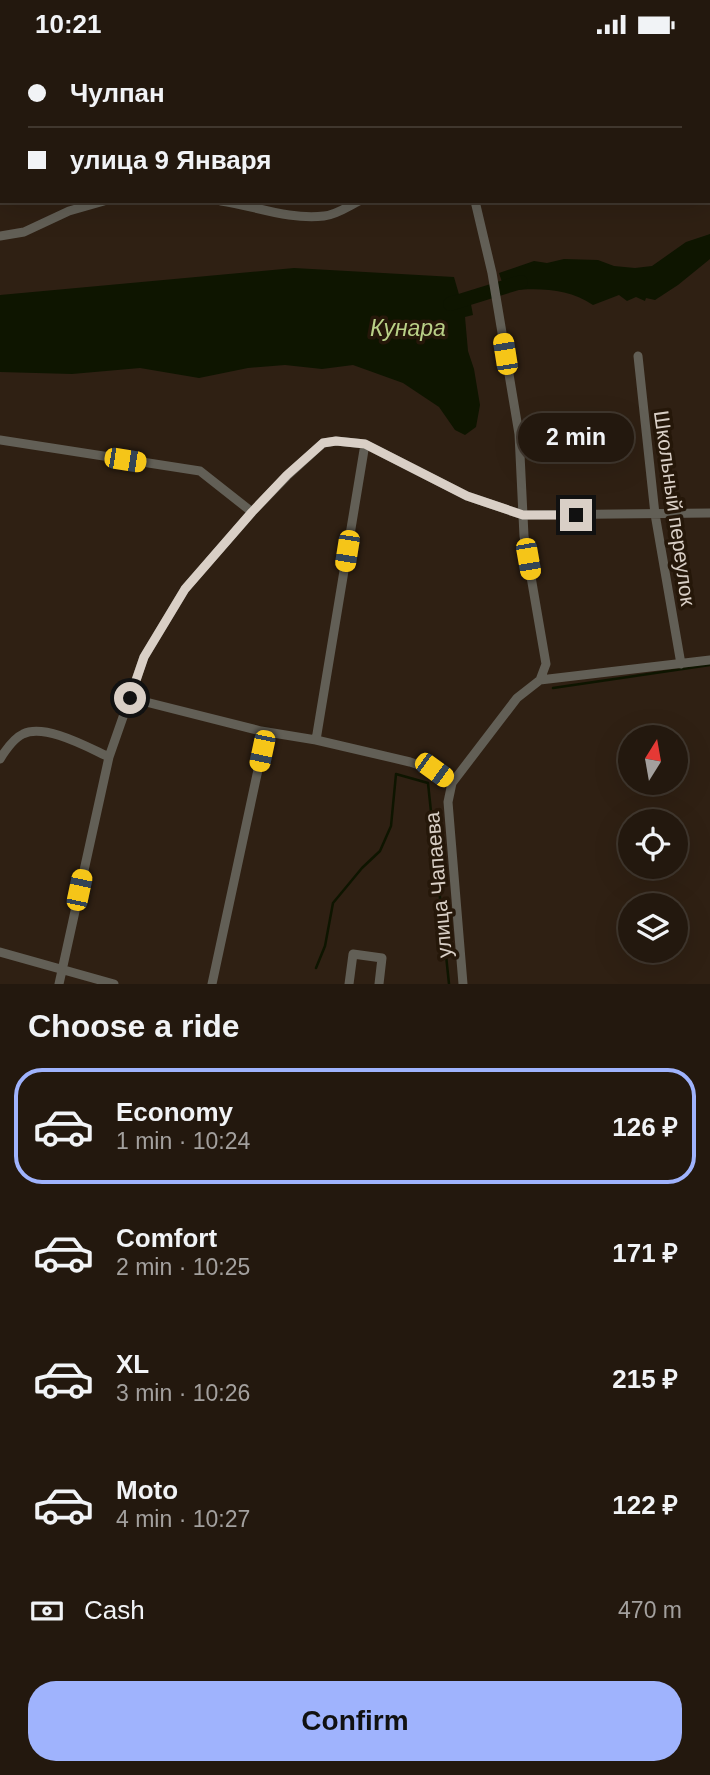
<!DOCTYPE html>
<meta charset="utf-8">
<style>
body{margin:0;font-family:Arial,sans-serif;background:#2b2117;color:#f1f3f6;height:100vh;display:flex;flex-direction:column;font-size:26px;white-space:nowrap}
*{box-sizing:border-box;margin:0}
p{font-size:23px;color:#a3a09e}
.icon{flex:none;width:38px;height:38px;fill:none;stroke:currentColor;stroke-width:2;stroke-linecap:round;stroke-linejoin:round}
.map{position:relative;height:935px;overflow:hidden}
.side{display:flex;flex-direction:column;background:#23180e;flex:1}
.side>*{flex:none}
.hud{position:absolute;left:0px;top:0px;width:710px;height:154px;box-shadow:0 7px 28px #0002,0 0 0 2px #40372e;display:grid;align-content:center;height:154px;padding:0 28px;background:#23180e}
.needle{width:46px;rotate:11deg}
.fabs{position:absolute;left:618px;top:676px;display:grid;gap:14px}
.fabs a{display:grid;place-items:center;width:70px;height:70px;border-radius:50%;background:#23180e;box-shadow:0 7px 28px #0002,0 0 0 2px #40372e;font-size:35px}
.end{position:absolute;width:32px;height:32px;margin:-16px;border:9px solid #d9cfc6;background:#111;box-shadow:0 0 0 4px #111}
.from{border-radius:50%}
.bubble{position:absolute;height:49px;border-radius:24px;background:#23180e;box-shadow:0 7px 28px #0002,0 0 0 2px #40372e;font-size:23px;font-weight:600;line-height:49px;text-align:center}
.car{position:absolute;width:21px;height:42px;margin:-21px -10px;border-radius:9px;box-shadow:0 0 5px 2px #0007;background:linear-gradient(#f5c518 24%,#345 0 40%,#f5c518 0 76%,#345 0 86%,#f5c518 0)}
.hud b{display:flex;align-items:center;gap:24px;height:66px;font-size:26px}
.hud b+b{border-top:2px solid #40372e}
.hud i{width:18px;height:18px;background:#f1f3f6}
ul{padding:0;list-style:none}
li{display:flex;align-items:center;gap:21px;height:116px;margin:0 14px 10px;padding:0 14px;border:4px solid transparent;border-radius:28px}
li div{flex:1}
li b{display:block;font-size:26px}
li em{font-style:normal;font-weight:600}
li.active{border-color:#9fb3fd}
li>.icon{width:63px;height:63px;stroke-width:1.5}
h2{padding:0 28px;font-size:32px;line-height:84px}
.pay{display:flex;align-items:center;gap:18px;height:77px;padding:0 28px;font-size:26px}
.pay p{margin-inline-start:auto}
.primary-button{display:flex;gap:14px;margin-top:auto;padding:14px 28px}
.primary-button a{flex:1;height:80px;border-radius:28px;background:#9fb3fd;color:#111;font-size:28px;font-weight:600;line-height:80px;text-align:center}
.status{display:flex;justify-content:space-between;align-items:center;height:49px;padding:0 35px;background:#23180e;direction:ltr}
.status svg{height:19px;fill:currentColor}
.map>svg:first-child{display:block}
.water{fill:#0e1500}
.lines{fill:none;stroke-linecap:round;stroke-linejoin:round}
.stream{stroke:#0e1500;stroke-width:2.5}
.river{stroke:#0e1500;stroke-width:14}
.minor{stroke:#625f56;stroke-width:9}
.route{stroke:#d9cfc6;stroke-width:9}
.labels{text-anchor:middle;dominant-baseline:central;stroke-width:7;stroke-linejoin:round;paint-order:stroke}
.street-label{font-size:21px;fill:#d9cfc6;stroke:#251709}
.water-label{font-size:23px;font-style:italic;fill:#b9d087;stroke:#251709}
</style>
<div class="status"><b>10:21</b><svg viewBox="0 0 49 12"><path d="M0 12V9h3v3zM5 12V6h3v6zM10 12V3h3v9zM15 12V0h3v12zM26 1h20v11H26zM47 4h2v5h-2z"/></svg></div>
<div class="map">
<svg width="710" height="935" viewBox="0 0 710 935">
<rect width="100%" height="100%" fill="#2f2013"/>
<path class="water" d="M710 185V210L678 236 655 251 646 249 645 252 636 248 627 252 619 246 593 256C566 238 535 239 505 242L499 224 534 212 547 214 564 210 598 211 614 217 635 219 652 217 686 193Z
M294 219 454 228 460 249 470 250 473 266 465 268 468 302 474 320 480 356 476 378 465 386 455 381 439 358 403 334 353 316 322 320 285 316 248 319 199 329 140 319 72 325 0 323V246Z"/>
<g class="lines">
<path class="stream" d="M0 3H2
M553 639 710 616
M316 919 325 897 333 854 362 819 380 802 391 777 396 725 428 734 449 935"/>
<path class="river" d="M450 255 521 233"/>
<path class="minor" d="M103 0V2
M321 0 322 2
M584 0 585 2
M554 2 555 0
M709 103H710
M221 152C255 157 289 171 324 167 336 166 349 157 359 152
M475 152 492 224 519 385 524 487 546 615 540 631
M0 187 24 183 69 162 104 152
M638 307 655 465 681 615
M0 391 200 422 252 463
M540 631 710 611
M130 649 261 682 316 691 410 713 434 721 452 734
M316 691 365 395
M0 710C5 702 14 689 23 685 45 674 89 699 109 708
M0 903 114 935
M59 935 109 708 144 608 185 540 252 463 287 427 323 394 336 392 365 395 467 447 523 466 710 464
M212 935 262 702 261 682
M349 935 353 905 382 909 379 935
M463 935 448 753 452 734 517 649 540 631"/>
</g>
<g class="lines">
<path class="route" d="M130 649 144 608 185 540 252 463 287 426 323 394 336 392 365 395 467 447 523 466H576"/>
</g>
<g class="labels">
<g class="street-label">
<text transform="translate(675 459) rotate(82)">Школьный переулок</text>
<text transform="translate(438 836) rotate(-95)">улица Чапаева</text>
</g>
<g class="water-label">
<text x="408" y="279">Кунара</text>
</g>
</g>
</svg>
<div class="fabs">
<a><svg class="needle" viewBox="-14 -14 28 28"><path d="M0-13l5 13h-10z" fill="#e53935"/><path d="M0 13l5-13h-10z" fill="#a3a09e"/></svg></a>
<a><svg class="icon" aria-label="locate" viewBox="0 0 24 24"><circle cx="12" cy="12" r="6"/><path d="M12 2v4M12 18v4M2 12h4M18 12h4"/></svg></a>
<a><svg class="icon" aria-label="layers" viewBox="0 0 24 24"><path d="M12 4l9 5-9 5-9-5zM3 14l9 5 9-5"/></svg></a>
</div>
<i class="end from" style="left:130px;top:649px"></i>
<i class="end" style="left:576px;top:466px"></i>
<div class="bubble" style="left:518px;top:364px;width:116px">2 min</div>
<i class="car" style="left:505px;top:305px;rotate:351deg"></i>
<i class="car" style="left:125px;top:411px;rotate:99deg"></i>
<i class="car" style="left:347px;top:502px;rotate:189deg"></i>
<i class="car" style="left:528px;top:510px;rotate:170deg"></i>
<i class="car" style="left:262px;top:702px;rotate:192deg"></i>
<i class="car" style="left:434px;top:721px;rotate:126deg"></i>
<i class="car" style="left:79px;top:841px;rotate:12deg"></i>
<div class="hud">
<b><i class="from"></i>Чулпан</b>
<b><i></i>улица 9 Января</b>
</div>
</div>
<section class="side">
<h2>Choose a ride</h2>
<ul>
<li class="active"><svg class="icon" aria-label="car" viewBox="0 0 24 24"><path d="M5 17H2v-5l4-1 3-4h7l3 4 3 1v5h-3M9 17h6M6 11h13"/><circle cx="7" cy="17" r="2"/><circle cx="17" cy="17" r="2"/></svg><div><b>Economy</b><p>1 min · 10:24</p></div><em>126 ₽</em></li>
<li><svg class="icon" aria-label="car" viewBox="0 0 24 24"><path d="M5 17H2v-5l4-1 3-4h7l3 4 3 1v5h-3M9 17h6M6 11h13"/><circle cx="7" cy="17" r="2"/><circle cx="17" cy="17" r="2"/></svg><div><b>Comfort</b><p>2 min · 10:25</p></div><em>171 ₽</em></li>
<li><svg class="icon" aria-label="car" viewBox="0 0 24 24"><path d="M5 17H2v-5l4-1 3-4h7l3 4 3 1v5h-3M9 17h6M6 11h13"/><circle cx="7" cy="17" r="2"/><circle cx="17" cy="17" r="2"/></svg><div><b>XL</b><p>3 min · 10:26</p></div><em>215 ₽</em></li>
<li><svg class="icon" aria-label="car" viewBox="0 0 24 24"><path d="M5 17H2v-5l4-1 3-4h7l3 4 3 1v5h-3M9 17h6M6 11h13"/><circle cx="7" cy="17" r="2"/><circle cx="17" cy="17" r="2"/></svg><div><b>Moto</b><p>4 min · 10:27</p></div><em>122 ₽</em></li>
</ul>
<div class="pay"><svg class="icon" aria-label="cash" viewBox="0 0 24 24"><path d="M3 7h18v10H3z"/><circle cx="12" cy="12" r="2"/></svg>Cash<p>470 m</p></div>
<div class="primary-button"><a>Confirm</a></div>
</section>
